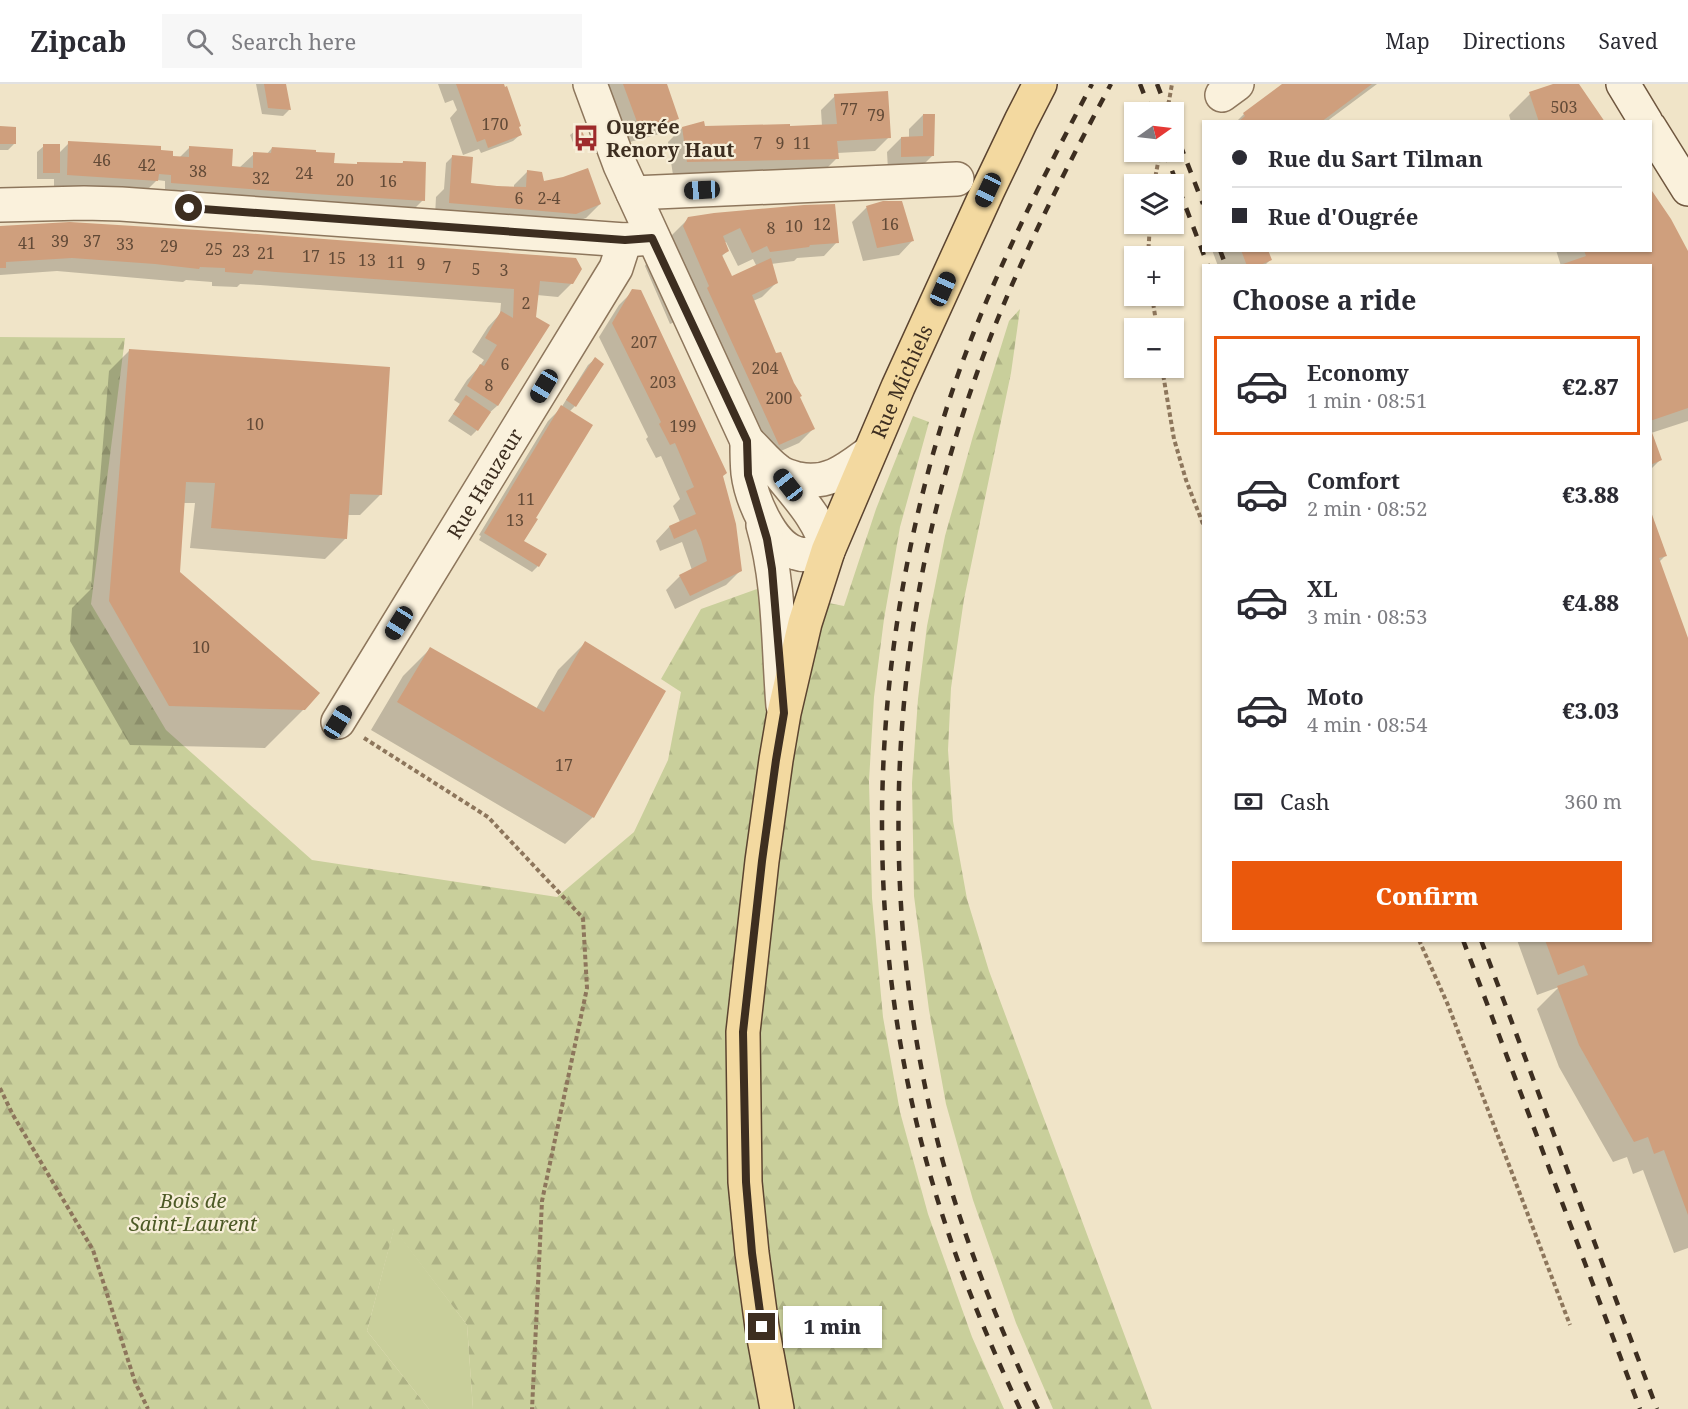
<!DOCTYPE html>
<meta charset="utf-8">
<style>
body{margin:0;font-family:"Noto Serif",serif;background:#f7f7f7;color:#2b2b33;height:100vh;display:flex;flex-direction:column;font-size:22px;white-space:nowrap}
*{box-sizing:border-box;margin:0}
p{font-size:20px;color:#7c7c81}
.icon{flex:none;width:33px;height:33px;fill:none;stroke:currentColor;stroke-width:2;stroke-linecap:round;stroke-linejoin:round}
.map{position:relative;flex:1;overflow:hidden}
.drawer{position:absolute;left:1202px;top:180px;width:450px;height:678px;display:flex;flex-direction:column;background:#fff;border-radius:0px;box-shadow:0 2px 4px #0004}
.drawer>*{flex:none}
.guide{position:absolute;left:1202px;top:36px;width:450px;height:132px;border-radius:0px;box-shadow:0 2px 4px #0004;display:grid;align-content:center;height:132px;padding:0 30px;background:#fff}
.needle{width:39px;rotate:76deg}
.buttons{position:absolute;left:1124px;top:18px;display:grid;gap:12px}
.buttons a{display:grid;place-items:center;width:60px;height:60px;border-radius:0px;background:#fff;box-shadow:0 2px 4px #0004;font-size:30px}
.end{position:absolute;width:27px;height:27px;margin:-14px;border:8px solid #3d2e20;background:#fff;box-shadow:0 0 0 3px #fff}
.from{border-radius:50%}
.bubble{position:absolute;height:42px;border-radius:0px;background:#fff;box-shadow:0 2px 4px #0004;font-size:20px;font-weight:800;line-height:42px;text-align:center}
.car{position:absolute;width:18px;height:36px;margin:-18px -9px;border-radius:8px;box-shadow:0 0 4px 2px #0007;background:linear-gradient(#222 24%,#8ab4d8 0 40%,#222 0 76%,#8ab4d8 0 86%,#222 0)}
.guide b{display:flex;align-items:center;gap:21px;height:57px;font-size:22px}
.guide b+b{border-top:2px solid #e1e1e2}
.guide i{width:15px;height:15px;background:#2b2b33}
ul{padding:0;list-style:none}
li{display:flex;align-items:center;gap:18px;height:99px;margin:0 12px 9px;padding:0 18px;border:3px solid transparent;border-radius:0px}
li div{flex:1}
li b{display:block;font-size:22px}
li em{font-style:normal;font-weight:800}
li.selected{border-color:#ea580c}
li>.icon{width:54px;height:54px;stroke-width:1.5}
h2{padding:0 30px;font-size:27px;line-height:72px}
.pay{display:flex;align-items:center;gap:15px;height:66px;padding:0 30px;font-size:22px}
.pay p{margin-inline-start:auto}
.action{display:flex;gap:12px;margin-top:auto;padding:12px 30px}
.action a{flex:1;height:69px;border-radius:0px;background:#ea580c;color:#fff;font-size:24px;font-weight:800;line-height:69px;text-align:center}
header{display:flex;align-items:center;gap:36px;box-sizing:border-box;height:84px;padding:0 30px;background:#fff;border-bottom:2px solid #e1e1e2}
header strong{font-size:28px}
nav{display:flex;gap:33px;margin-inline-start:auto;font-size:21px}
.search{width:420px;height:54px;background:#f7f7f7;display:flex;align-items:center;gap:15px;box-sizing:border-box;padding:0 21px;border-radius:0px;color:#7c7c81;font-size:22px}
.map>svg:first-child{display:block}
.green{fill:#c9cf9b}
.forest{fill:url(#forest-firs)}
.shadow{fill:#0003;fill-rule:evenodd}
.building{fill:#cf9f7d}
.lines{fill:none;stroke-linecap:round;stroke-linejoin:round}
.street-casing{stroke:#8d765c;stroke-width:36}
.secondary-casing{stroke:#6f573f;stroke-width:36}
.primary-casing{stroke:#5b4430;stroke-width:36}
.path{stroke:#8d765c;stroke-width:4;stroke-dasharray:4.5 3;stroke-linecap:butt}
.street{stroke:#faf1dc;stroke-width:33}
.secondary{stroke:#faf1dc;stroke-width:33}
.primary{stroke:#f3d9a0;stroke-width:33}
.rail{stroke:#3d2e20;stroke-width:4.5;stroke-dasharray:10 10;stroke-linecap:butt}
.path-bridge{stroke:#8d765c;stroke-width:4;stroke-dasharray:4.5 3;stroke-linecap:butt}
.route{stroke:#3d2e20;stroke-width:8}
.labels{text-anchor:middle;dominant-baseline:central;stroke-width:4.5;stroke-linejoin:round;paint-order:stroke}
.number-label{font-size:16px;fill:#624a37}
.poi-label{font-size:20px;font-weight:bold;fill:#3d2e20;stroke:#f7eed8;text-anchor:start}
.street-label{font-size:20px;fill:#3d2e20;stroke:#f7eed8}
.park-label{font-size:20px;font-style:italic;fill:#4d5a26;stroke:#f7eed8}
</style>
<header>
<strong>Zipcab</strong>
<div class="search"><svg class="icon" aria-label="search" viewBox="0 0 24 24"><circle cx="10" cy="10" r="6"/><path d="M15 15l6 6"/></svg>Search here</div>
<nav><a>Map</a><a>Directions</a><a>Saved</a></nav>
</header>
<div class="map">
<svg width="1688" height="1325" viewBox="0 0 1688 1325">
<defs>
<pattern id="forest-firs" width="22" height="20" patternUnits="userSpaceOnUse" patternTransform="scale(1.5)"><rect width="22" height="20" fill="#c9cf9b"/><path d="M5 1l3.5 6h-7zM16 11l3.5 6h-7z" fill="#aeb285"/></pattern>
</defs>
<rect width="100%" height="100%" fill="#f0e4c8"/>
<path class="green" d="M394 1144 467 1241 473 1325H429L367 1247Z"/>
<path class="forest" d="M1020 225 1011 289 964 515 951 604 948 666 953 737 967 815 989 887 1152 1325H1053L1016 1239 973 1116 946 1020 929 926 914 812 912 699 918 615 927 542 945 452 973 352 1009 237Z
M0 253 125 254 91 520 166 646 312 776 557 813 634 748 668 676 681 608 661 595 701 525 757 505 844 522 876 425 913 332 929 338 900 443 884 535 874 613 869 697 872 814 883 933 900 1028 928 1130 972 1253 1004 1325H473L467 1241 394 1145 367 1247 429 1325H0Z"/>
<path class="shadow" d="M256 0H285L289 26 283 32 262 30Z
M438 0H503L520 51 513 57 481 69 479 65 463 71 450 34 457 26 453 16 445 19Z
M605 0H665L677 35 663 49 626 59Z
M1284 0H1377L1326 38H1236L1244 30Z
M1557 0H1577L1603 38H1511L1509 31 1530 10Z
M835 12 889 53 875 67 837 69V74L823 88 673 91 668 58 682 44 822 42 821 26Z
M923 31 933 71 919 85 888 86 887 68 901 54H909V45Z
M0 44 14 60 8 66H0Z
M579 44 583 53 574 61 570 51Z
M69 59 179 74 190 63 230 83 239 84 254 70 266 71 272 64 333 80 401 81 403 78 423 116 409 130 173 114 174 106 165 105V97L157 96 143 110 54 105V95H37V68L44 62 59 69Z
M452 73 469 100 514 104V101L528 87 542 98 563 95 600 120 586 134 562 143 435 132 436 113 444 105 446 79Z
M1650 106 1688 170V337L1651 349 1660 376 1650 386V182H1561L1556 166H1650Z
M883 118 912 157 899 171 863 177 852 138 866 124Z
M689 134 837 158 824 172 797 174 794 177 771 180 776 199 762 213 753 217 775 271 793 300 813 345 799 359 765 374 691 231 670 240 645 182 649 174ZM726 158 738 182 753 175 757 183 724 197 721 173 727 167 724 159Z
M0 143 572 199 558 213 537 211 535 234 548 241 497 322 487 331 477 346 471 352 448 337 460 320 454 316 467 296 479 283 484 276 472 268 488 243 500 230 501 219 260 201 240 200 237 203 212 202V198L186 196 183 198 57 187 0 191Z
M1212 166H1266L1270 176 1264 182H1218Z
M633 207 722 392 740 487 726 501 675 525 666 506 680 492 692 486 682 458 660 467 656 457 669 443 680 438 673 422 680 415 661 372 656 374 646 355 648 353 599 253 619 221Z
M130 266 381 410 360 431H347L346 454 325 475 190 464 195 419H183L179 488 304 625 265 664 130 661 70 557 72 524 93 503H91L109 287Z
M595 275 575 322 569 328 523 456 538 482 532 488 479 456 481 452 479 451 548 337 561 324 588 281Z
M1650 428 1666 471 1659 478 1688 559V1164L1674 1169 1643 1086 1633 1090 1627 1073 1613 1078 1559 983 1537 925 1559 903 1537 911 1517 856H1650Z
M585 559 593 733 565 760 371 646 403 592 430 565 536 625 558 586Z"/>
<path class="building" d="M264 0H286L291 26 268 24Z
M456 0H504L505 3 507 2 521 42 519 43 522 51 488 64 485 55 477 58Z
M623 0H667L679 35 640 46Z
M1282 0H1372L1321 38H1238L1245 32 1243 29Z
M1553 0H1579L1605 38H1539L1529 8Z
M888 7 891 54 837 57 839 75 687 78 682 43 704 37 705 42 790 40V42L837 40 834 10Z
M923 30H935L934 72 901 73V53L923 52Z
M0 42 16 43V60H0Z
M580 42 585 54 580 55 576 43Z
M68 57 161 62V66L173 67V72L189 73V62L233 65 232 82 253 84V68L271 69 272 63 316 66V68L335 69 334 79 357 80V78L403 79V77L426 78 425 117 314 110 171 99V91L159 90 158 97 67 91Z
M43 60H60V89H43Z
M452 71 473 73 471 99 497 102 526 103 527 86 542 88 544 97 563 93 588 84 601 120 576 130 449 119Z
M1650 104 1671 135 1688 167V324L1650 337V182L1560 181 1586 172 1584 166H1650Z
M883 117H902L914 157 877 164 866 122Z
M835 120 839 159 810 161 809 163 770 168 767 162 752 169 740 144 723 152 729 167 722 171 732 192 771 174 778 199 752 211 776 269 781 268 794 299 802 312 800 313 815 345 779 361 707 204 709 202 683 142 688 133 714 129 804 121Z
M70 138 230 148 576 174 582 185 573 200 540 197 536 233 550 241 498 322 467 302 480 280 484 282 497 261 485 254 501 227 513 234 514 205 276 188 254 186 252 190 225 188V184L200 183 199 185 155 180 72 174 6 178V184H0V142Z
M1241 166H1268L1272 176 1258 182H1247Z
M632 205 641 206 727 389 723 392 736 440 742 487 690 512 679 491 707 477 701 456 696 445 674 455 669 442 696 430 686 407 694 403 675 359 670 361 659 340 661 338 612 239Z
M129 265 390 283 382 411 350 410 347 455 211 444 215 399 186 398 180 488 320 609 305 626 169 622 109 517Z
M595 273 604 280 576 323 566 316Z
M466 311 491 328 478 347 453 330Z
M561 321 593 341 536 434 538 435 524 457 547 470 539 483 484 449Z
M1650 343 1662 376 1650 381Z
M1650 425 1667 472 1659 474 1688 554V1131L1664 1066 1654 1070 1648 1053 1634 1058 1579 961 1557 902 1588 891 1584 881 1558 891 1545 856H1650Z
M585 557 666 607 594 734 397 618 430 563 544 628Z"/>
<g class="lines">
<g class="street-casing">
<g id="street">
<path d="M590 0 620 81 747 357C757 366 766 378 777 386 782 391 791 393 798 395 828 401 846 386 869 369"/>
<path d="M1222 11 1237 0"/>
<path d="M633 109 957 95"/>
<path d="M0 121 84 119 121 120 625 156 652 154"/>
<path d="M747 357C747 368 747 379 748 389 751 414 771 462 796 469 807 473 818 469 828 467 820 435 797 412 778 388"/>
<path d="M763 441C780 499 778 561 783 622"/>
<path id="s1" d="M338 638 616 184 625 156"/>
</g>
</g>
<g class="secondary-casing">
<path id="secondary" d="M1623 0 1646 38
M1650 44 1688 105"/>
</g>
<g class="primary-casing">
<g id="primary">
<path id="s2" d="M777 1325 762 1243 752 1169 745 1098 743 948 762 777 776 676 784 629 805 539 828 467 898 303 988 106 1021 37 1040 0"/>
</g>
</g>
<path class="path" d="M1154 100 1160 68
M1148 172 1150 140
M1152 212 1157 244
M1162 284 1174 355 1186 396 1203 440
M364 654 488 733 583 834 587 904 542 1117 532 1325
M1419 856 1448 921 1570 1241
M0 1004 13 1031 93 1166 135 1298 148 1325"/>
<use href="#street" class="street"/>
<use href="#secondary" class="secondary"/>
<use href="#primary" class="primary"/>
<path class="rail" d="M1140 0 1151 28
M1157 0 1168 28
M1173 42 1203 120
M1165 68 1208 182
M1220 166 1226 182
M1463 856 1640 1325
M1481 856 1657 1325
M1020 1325C994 1269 969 1211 949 1151 858 885 862 591 947 323 983 211 1037 104 1092 0
M1038 1325C1000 1246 967 1163 943 1078 877 834 885 571 963 330 1000 215 1054 106 1111 0"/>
<path class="path-bridge" d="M1167 28 1172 0"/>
</g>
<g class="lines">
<path class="route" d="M189 124 625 156 652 154 747 357 748 391 767 455 772 485 784 629 776 676 762 777 743 948 746 1098 752 1169 762 1243"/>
</g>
<defs>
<g id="bus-bare" transform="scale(2.07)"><path d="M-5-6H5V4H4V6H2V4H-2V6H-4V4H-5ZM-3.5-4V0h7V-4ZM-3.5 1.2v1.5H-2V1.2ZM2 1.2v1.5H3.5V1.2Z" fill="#9e2a2b" stroke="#f7eed8" stroke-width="2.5" paint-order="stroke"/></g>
</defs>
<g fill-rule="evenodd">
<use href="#bus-bare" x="586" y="54"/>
</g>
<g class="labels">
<g class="number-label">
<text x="1564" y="23">503</text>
<text x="849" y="25">77</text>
<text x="876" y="31">79</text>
<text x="495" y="40">170</text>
<text x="758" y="59">7</text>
<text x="780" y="59">9</text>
<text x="802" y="59">11</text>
<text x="102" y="76">46</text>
<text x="147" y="81">42</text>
<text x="198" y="87">38</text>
<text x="304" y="89">24</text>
<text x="261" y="94">32</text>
<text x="345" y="96">20</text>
<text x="388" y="97">16</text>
<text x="519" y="114">6</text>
<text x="549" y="114">2-4</text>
<text x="822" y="140">12</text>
<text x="890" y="140">16</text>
<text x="794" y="142">10</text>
<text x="771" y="144">8</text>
<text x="60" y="157">39</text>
<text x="92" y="157">37</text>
<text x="27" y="159">41</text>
<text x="125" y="160">33</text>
<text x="169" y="162">29</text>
<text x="214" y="165">25</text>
<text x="241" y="167">23</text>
<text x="266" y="169">21</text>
<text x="311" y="172">17</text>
<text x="337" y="174">15</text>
<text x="367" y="176">13</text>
<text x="396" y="178">11</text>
<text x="421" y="180">9</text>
<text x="447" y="183">7</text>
<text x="476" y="185">5</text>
<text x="504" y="186">3</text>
<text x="526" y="219">2</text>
<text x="644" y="258">207</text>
<text x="505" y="280">6</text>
<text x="765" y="284">204</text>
<text x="663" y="298">203</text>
<text x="489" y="301">8</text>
<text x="779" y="314">200</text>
<text x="255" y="340">10</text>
<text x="683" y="342">199</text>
<text x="526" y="415">11</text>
<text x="515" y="436">13</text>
<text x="201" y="563">10</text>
<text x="564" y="681">17</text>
</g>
<g class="poi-label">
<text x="606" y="42">Ougrée<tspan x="606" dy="23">Renory Haut</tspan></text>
</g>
<g class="street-label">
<text stroke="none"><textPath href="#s2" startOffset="1054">Rue Michiels</textPath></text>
<text stroke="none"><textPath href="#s1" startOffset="280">Rue Hauzeur</textPath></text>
</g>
<g class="park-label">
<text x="193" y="1116">Bois de<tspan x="193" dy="23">Saint-Laurent</tspan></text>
</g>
</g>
</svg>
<div class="buttons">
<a><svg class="needle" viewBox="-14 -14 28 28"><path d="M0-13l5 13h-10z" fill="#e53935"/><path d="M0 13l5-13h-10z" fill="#7c7c81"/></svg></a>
<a><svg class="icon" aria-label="layers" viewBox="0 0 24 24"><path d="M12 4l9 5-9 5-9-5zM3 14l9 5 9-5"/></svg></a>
<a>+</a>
<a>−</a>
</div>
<i class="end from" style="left:189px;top:124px"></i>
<i class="end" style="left:762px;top:1243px"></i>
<div class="bubble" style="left:783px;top:1222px;width:99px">1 min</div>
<i class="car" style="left:702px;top:106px;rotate:267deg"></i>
<i class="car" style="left:988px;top:106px;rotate:205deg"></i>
<i class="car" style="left:943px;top:205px;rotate:24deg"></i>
<i class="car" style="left:544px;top:302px;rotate:211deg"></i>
<i class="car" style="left:788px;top:401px;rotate:322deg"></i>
<i class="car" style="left:399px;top:539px;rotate:212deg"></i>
<i class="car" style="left:338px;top:638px;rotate:32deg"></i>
<div class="guide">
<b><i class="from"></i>Rue du Sart Tilman</b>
<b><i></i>Rue d'Ougrée</b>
</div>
<section class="drawer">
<h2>Choose a ride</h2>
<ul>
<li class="selected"><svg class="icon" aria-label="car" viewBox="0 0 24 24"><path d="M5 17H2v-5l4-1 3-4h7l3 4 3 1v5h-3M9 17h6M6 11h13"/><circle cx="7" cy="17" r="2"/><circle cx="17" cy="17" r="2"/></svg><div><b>Economy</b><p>1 min · 08:51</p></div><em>€2.87</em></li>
<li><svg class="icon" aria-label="car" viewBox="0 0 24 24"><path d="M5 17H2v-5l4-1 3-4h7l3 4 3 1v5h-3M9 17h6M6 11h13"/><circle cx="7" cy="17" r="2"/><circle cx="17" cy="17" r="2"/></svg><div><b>Comfort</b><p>2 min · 08:52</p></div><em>€3.88</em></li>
<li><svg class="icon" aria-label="car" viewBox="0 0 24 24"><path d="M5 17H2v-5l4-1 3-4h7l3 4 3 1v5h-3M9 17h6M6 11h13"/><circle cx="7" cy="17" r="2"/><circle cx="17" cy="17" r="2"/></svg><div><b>XL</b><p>3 min · 08:53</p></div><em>€4.88</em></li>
<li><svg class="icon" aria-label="car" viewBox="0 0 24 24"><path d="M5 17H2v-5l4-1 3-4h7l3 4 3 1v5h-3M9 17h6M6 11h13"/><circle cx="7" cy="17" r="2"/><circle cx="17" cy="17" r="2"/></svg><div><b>Moto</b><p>4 min · 08:54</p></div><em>€3.03</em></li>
</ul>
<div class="pay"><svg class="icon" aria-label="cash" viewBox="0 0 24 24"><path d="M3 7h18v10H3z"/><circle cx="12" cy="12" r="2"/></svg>Cash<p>360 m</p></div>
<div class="action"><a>Confirm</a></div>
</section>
</div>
